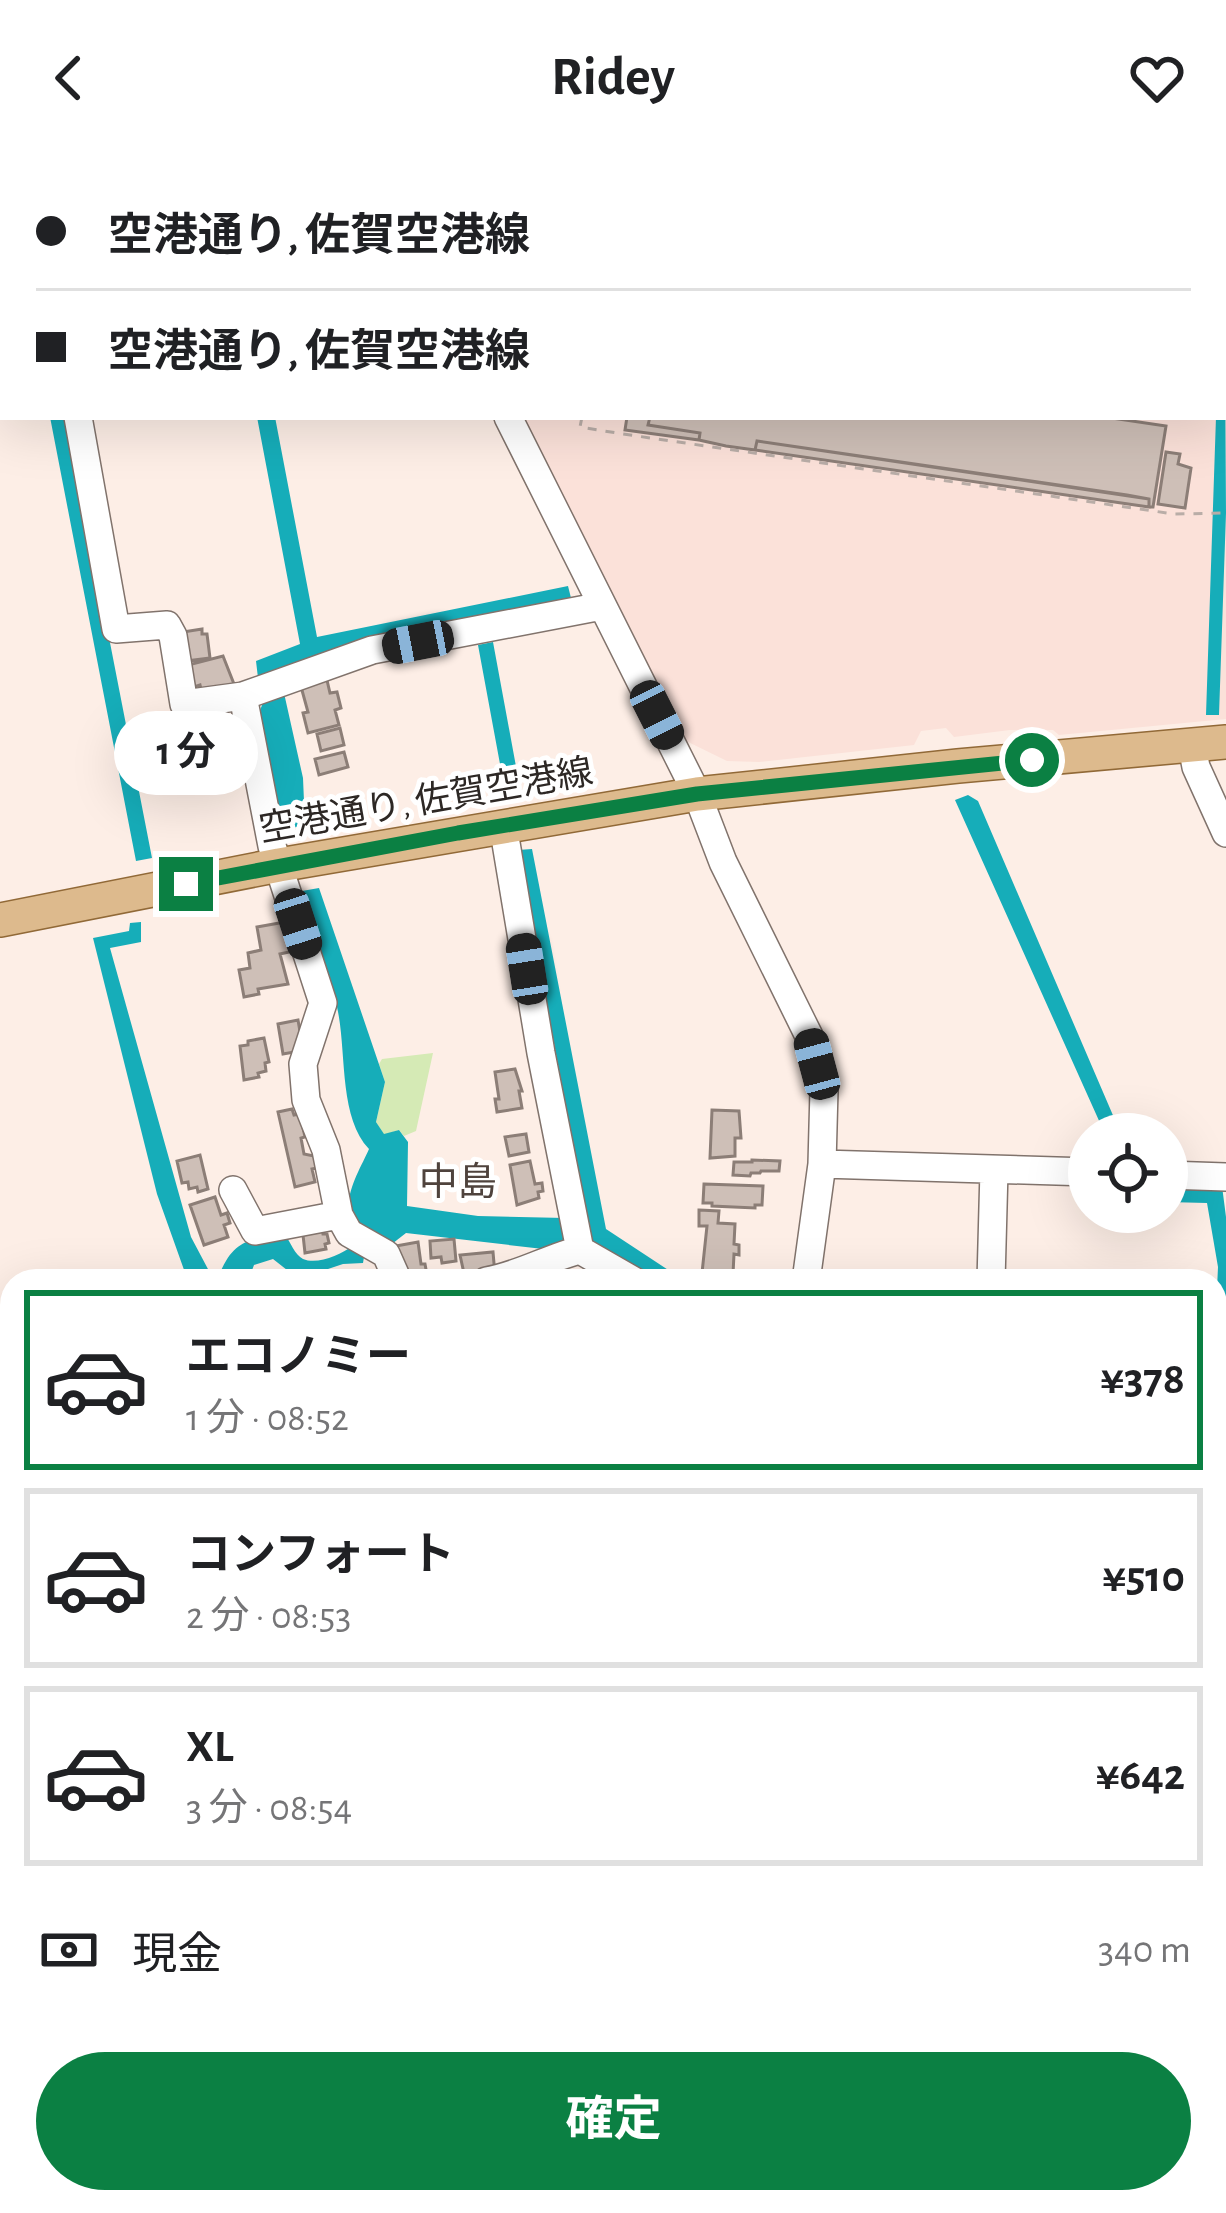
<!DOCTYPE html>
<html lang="ja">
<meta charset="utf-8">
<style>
body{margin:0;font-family:"Alegreya Sans","Noto Sans JP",sans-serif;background:#f2f2f2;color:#202124;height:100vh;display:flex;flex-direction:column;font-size:45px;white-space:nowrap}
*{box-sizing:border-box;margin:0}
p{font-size:39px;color:#757577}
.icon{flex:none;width:66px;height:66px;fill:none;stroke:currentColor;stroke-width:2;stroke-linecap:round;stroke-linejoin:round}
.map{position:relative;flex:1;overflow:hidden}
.panel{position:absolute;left:0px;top:1113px;width:1227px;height:945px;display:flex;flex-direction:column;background:#fff;border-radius:36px 36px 0 0;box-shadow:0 12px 48px #0002}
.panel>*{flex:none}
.top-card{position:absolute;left:0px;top:0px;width:1227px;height:264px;box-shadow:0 12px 48px #0002;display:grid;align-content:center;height:264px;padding:0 36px;background:#fff}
.tools{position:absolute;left:1068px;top:957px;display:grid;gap:24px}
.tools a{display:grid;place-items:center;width:120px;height:120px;border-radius:50%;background:#fff;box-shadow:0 12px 48px #0002;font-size:60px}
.end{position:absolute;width:54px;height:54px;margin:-27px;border:15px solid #0b8043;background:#fff;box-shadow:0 0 0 6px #fff}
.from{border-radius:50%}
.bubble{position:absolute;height:84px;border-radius:42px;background:#fff;box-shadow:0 12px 48px #0002;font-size:39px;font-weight:700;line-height:84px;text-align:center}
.car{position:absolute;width:36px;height:72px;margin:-36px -18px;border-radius:15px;box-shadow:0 0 9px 3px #0007;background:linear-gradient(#222 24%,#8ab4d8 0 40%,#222 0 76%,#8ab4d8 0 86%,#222 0)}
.top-card b{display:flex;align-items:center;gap:42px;height:114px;font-size:45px}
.top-card b+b{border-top:3px solid #e0e0e0}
.top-card i{width:30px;height:30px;background:#202124}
ul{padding:21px 0 0;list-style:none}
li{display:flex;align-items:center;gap:36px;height:180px;margin:0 24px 18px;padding:0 12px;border:6px solid #e0e0e0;border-radius:0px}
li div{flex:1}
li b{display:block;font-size:45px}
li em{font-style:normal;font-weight:700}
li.active{border-color:#0b8043}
li>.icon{width:108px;height:108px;stroke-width:1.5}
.pay{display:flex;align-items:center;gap:30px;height:132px;padding:0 36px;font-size:45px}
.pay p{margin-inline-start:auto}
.primary-button{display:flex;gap:24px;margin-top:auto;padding:24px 36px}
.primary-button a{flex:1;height:138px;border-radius:72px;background:#0b8043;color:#fff;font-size:48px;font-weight:700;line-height:138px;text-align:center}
header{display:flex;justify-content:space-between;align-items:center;height:156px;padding:0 36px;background:#fff;font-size:54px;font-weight:700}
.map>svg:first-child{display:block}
.commercial{fill:#fbe1d9}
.green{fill:#d5eab5}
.water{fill:#16adb9}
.building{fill:#cebfb7;stroke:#8c7e77;stroke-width:3}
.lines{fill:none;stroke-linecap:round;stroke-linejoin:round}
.minor-casing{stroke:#81736c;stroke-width:30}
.major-casing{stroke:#916937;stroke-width:36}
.path{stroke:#b9ada7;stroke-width:3;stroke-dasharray:9 9;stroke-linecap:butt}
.minor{stroke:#fff;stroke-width:27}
.major{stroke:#ddba8d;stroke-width:33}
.route{stroke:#0b8043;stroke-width:15}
.labels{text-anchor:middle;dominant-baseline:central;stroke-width:10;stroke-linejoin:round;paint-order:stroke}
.street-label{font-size:36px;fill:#2d2825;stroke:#fff}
.neighbourhood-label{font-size:39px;fill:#4f433d;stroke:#fff}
</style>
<header><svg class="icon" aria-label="back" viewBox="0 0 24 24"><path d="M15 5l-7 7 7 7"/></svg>Ridey<svg class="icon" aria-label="heart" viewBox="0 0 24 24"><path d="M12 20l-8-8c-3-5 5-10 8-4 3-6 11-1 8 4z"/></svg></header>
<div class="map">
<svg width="1226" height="2057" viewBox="0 0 1226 2057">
<rect width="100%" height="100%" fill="#fdeee6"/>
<path class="commercial" d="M471 0H829L849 3H470Z
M1226 60V563L1059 579 1053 574H1010L954 581 946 572 921 575 914 589 759 606 727 605 682 583 596 405 543 317 515 261H1224Z"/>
<path class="green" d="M433 897 416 975 404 980 399 974 384 979 376 966 385 926 379 908 382 903Z"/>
<path class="water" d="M1224 47 1226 357 1219 559H1206L1216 261H1224Z
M50 261H66L152 702 136 705Z
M257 261H275L317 481 568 430 573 450 258 522 256 505 300 488Z
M493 486 520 632 505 635 478 489Z
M284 537 303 622 305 669 284 674 270 634 258 559 265 542Z
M968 639 978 645 1121 978H1105L955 644Z
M532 693 606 1073 685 1125H652L591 1086 518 694Z
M319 732 385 926 376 966 384 978 399 974 408 986 407 1050 478 1060 565 1062 568 1082 552 1094 406 1077 388 1091C378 1084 362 1077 355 1068 338 1047 360 1014 369 993 338 960 347 894 337 851 328 812 313 773 302 735Z
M141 766V786L110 792 191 1081 209 1115 220 1117C235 1082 250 1084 285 1078 290 1086 295 1099 303 1103 317 1109 341 1099 352 1090L365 1095 363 1107 343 1108 310 1119 308 1125H292L287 1114 273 1103 254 1109 248 1125H188L157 1038 93 782 129 775 130 767Z
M1167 1028 1222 1030 1226 1061V1282C1221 1297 1226 1313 1226 1329L1217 1558 1215 1177 1218 1111 1207 1047 1167 1046Z"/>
<path class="building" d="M627 261H650L648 269 700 277 699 284 625 274Z
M650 261H1105L1166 270 1153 351H1149V343L1127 339 757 285 755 294 726 290 699 284 700 277 648 269Z
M757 285 1149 343V351L755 294Z
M1166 296 1180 298 1178 308 1191 312 1185 352 1158 348Z
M202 473V478H207L210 502 186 505 183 476Z
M223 500 234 528 202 537 200 529 194 531 188 509Z
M326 520 330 537 337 536 341 552 335 554 339 569 308 577 303 557 308 556 300 527Z
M340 572 344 589 321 595 317 578Z
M344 596 348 611 319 619 315 603Z
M285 766 294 795 280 798 288 828 258 833 259 838 244 841 239 814 250 812 248 797 261 794 257 771Z
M298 864 302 887 300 895 283 898 278 868Z
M264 882 269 906 265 907 266 915 258 917 259 921 244 924 240 890 248 889V885Z
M515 913 522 935H519L522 952 497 956 495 943H499L495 916Z
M292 953 294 959 300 958 305 981 301 982 304 998 314 1000 317 1012 312 1013 315 1026 295 1031 278 956Z
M712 954 739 955 741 982H735V1000L710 1002Z
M526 978 529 996 509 1000 505 981Z
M200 999 208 1033 198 1036 197 1031 189 1033 188 1026 182 1027 177 1005Z
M752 1004 780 1005 779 1015H761L760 1017H751L750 1020 733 1019 734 1006H752Z
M530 1005 535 1028 542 1027 543 1035 538 1036 539 1042 517 1049 510 1009Z
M704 1028 763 1030 762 1049H755V1052L712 1050V1047H703Z
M215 1041 221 1059 227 1057 230 1067 224 1069 228 1081 204 1089 190 1049Z
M699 1054 719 1055 718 1067 735 1068 734 1088 739 1089V1099L734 1098 733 1118 702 1117 707 1070H699Z
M322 1071 323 1078H327L329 1087 325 1088 326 1093 305 1097 303 1079Z
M454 1083 456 1105 442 1107 441 1101 431 1102 430 1085Z
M418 1086 421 1108H425L427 1119 423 1120 424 1123 405 1125 400 1116 396 1090Z
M493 1096 495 1119 465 1122 460 1099Z
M38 2046H65L70 2056 43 2057Z
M273 2046H306L311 2057 281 2056Z"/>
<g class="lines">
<g class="minor-casing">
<path id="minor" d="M158 0V3
M372 0 374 3
M670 0 689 3
M271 3 272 0
M0 149H3
M0 198 3 197
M78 261 116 473 167 469 173 480 184 548 243 540
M508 261 697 638 723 706 810 882 824 934 822 1008 806 1125
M1192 590 1196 611 1226 677
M503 669 541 897 580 1094
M822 1008 1089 1016
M1167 1019 1226 1021
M233 1034 255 1075 339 1059
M398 1125 386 1098 349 1077 339 1059 326 994 306 944 303 908 323 847 272 690 243 540 372 494 602 450
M486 1125C518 1120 548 1102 580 1094L634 1125
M991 1125 994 1014
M0 1219 12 1261
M1215 1611 1226 1613
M1215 1669 1226 1678
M0 1683 12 1680
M0 1705 6 1708 12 1722
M1215 1738 1226 1747
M0 1742 12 1776
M257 2046 262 2057
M613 2046 618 2057
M919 2046 920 2057
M89 2057 113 2046
M423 2057 445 2046"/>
</g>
<g class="major-casing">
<path id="major" d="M0 764 279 709 697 638 958 610 1226 586"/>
</g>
<path class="path" d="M1035 0 1055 3
M1224 28 1226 29
M582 261 580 271 623 278 1174 358 1226 357
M1224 1592 1226 1528"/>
<use href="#minor" class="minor"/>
<use href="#major" class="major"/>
</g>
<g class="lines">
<path class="route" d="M186 728 458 677 697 638 1032 604"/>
</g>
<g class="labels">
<g class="street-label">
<text transform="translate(426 645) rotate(-10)">空港通り, 佐賀空港線</text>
</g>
<g class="neighbourhood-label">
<text x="458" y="1027">中島</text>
</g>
</g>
</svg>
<div class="tools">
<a><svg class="icon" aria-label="locate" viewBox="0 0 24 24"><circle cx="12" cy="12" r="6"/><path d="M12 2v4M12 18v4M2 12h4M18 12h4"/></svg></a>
</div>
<i class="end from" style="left:1032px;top:604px"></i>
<i class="end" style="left:186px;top:728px"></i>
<div class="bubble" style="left:114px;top:555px;width:144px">1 分</div>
<i class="car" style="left:418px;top:486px;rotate:259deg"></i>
<i class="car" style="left:657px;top:559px;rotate:153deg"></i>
<i class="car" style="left:298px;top:768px;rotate:162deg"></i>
<i class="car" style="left:527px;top:813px;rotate:351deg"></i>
<i class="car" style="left:817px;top:908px;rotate:345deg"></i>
<div class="top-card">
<b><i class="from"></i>空港通り, 佐賀空港線</b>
<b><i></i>空港通り, 佐賀空港線</b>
</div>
<section class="panel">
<ul>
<li class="active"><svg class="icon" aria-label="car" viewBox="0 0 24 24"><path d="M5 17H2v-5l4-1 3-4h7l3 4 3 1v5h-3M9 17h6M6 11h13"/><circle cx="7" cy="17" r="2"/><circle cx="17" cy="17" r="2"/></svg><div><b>エコノミー</b><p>1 分 · 08:52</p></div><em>¥378</em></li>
<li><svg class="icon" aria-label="car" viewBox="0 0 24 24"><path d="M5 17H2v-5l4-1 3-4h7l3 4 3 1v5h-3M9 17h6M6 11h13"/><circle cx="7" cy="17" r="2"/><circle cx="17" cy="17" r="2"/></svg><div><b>コンフォート</b><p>2 分 · 08:53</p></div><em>¥510</em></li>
<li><svg class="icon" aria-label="car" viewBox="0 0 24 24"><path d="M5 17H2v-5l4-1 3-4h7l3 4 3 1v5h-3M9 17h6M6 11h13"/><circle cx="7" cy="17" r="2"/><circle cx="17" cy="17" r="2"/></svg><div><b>XL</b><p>3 分 · 08:54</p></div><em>¥642</em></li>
</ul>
<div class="pay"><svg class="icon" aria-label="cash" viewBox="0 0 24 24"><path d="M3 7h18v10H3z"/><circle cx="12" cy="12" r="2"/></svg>現金<p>340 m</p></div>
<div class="primary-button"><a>確定</a></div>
</section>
</div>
